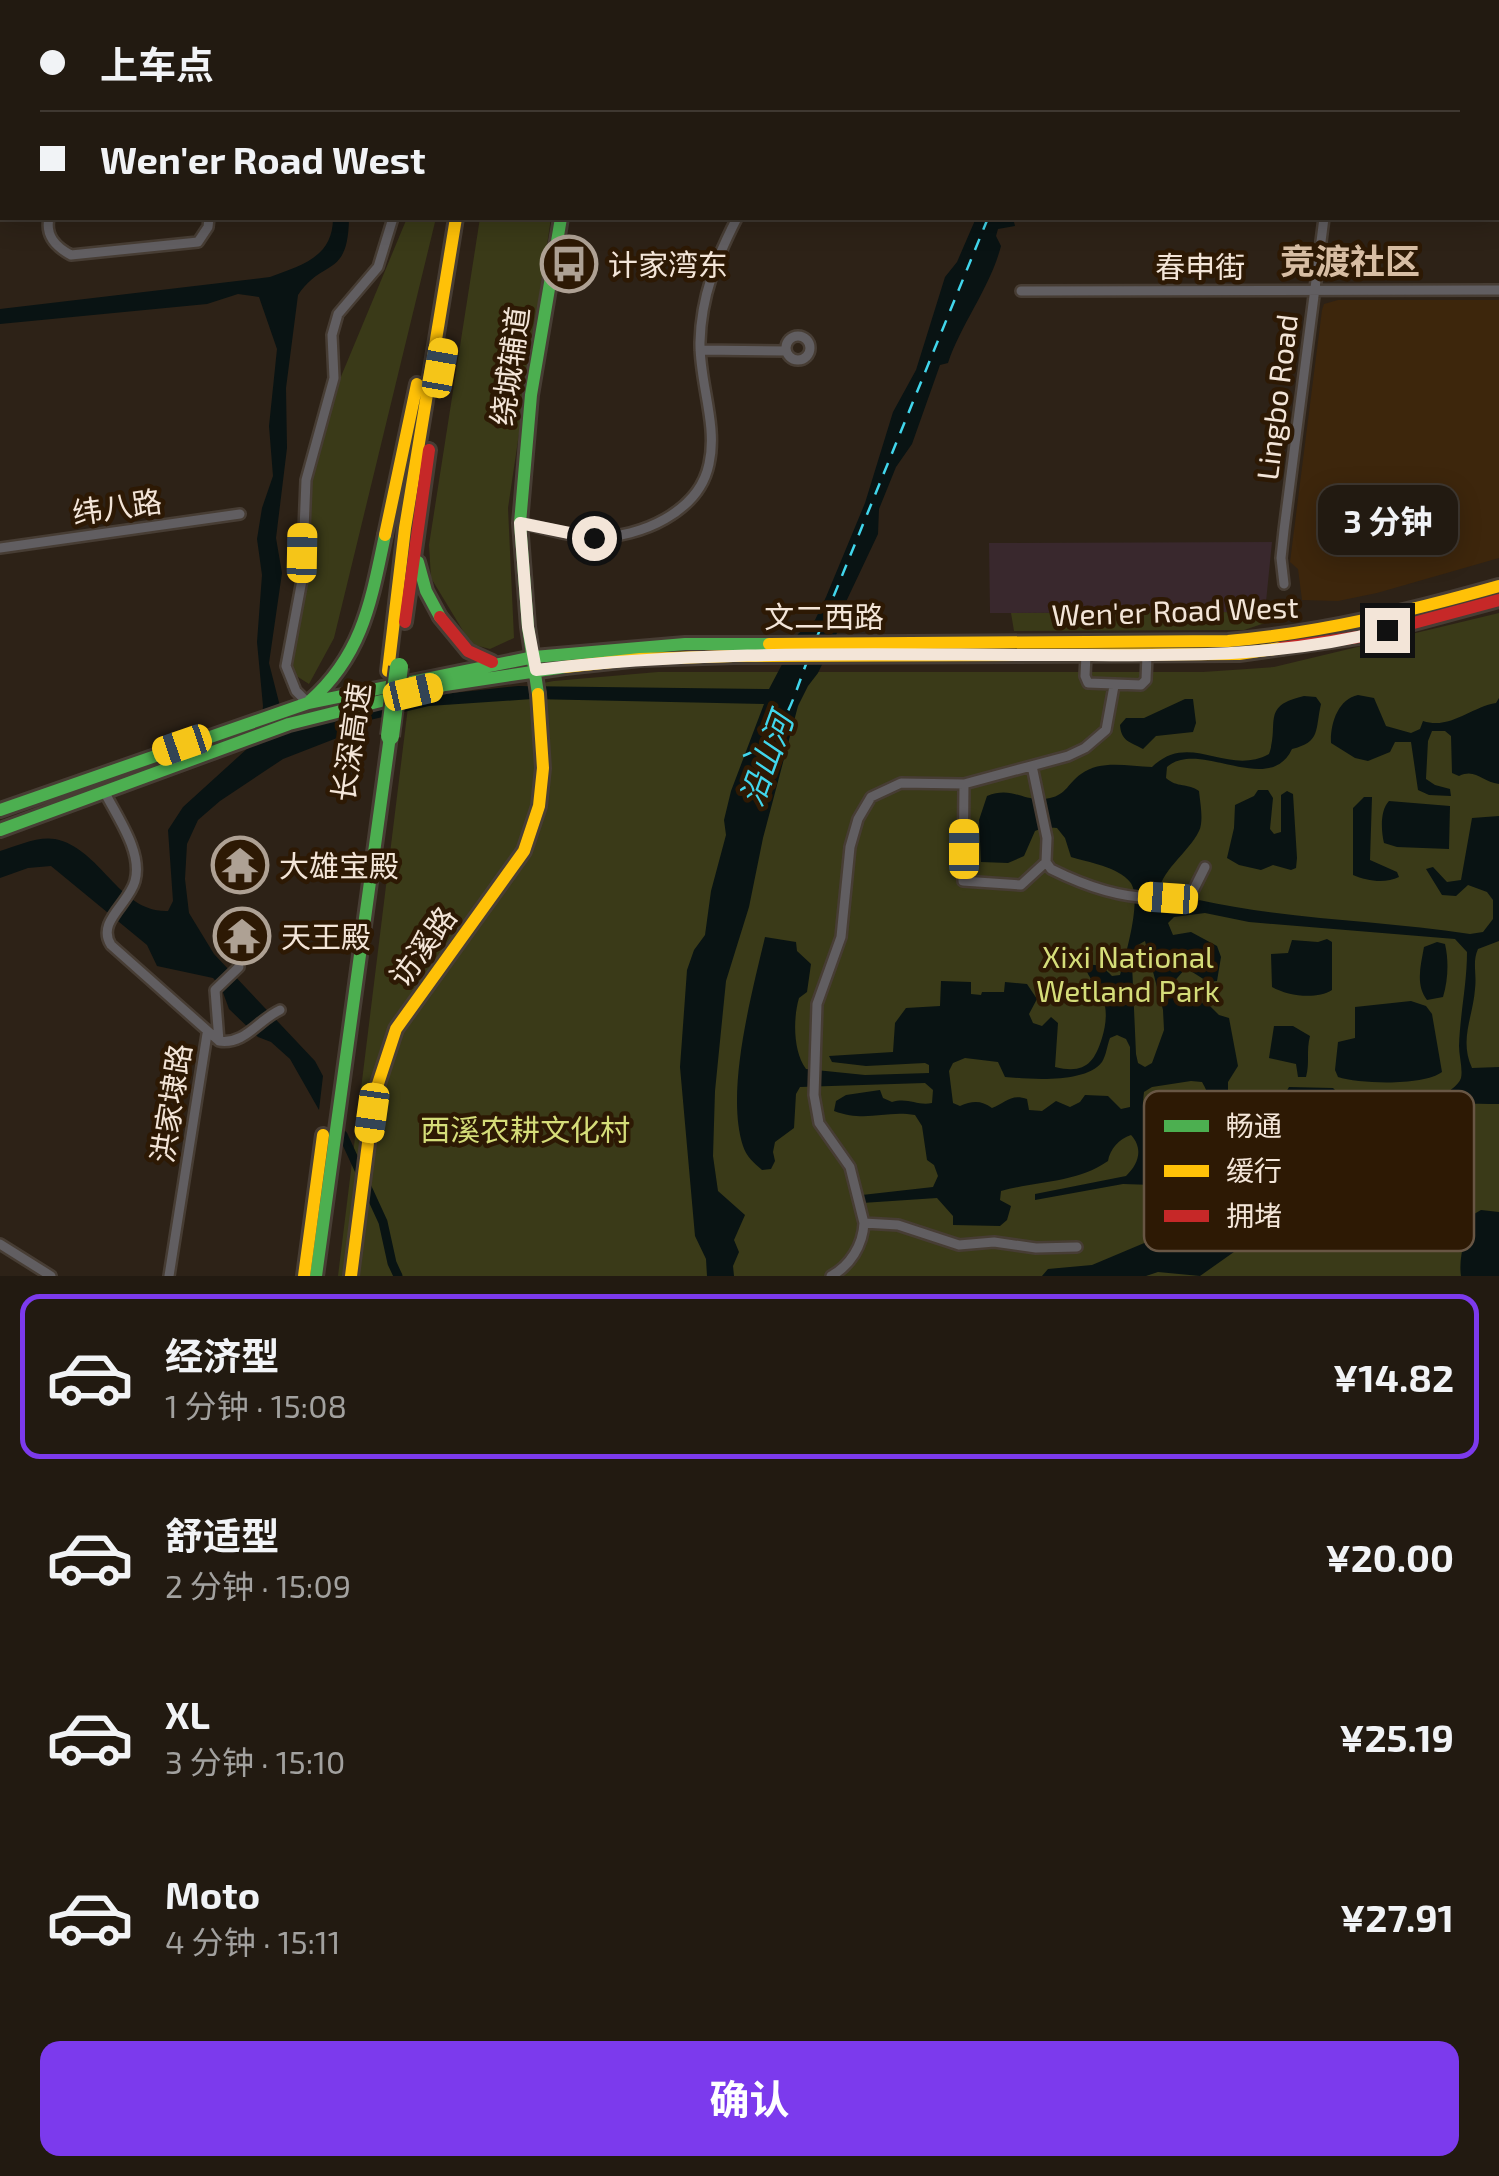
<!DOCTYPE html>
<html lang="zh">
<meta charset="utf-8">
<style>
body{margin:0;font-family:"Exo 2","Noto Sans SC",sans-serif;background:#2e271f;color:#f1f3f6;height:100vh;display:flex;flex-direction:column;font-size:38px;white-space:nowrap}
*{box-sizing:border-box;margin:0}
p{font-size:32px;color:#a2a19f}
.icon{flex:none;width:55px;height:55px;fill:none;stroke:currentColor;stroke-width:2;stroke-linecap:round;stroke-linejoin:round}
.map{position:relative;height:1276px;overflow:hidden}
.drawer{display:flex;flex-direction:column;background:#221a11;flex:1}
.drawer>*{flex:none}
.banner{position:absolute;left:0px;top:0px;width:1500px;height:220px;box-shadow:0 5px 25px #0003,0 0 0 2px #3f3831;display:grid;align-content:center;height:220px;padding:0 40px;background:#221a11}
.end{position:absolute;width:45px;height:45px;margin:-22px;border:12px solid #f3e5d8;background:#111;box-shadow:0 0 0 5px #111}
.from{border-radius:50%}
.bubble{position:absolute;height:70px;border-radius:20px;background:#221a11;box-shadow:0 5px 25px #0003,0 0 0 2px #3f3831;font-size:32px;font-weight:700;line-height:70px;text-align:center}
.car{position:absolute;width:30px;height:60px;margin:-30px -15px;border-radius:12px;box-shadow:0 0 8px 2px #0007;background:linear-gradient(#f5c518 24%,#345 0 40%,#f5c518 0 76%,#345 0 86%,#f5c518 0)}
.banner b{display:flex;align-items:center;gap:35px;height:95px;font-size:38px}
.banner b+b{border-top:2px solid #3f3831}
.banner i{width:25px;height:25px;background:#f1f3f6}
ul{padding:18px 0 0;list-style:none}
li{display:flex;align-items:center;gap:30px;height:165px;margin:0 20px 15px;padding:0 20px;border:5px solid transparent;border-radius:20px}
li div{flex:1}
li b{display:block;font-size:38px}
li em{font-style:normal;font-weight:700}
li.on{border-color:#7c3aed}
li>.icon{width:90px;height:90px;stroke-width:1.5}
.primary-button{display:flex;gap:20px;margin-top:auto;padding:20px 40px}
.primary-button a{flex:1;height:115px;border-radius:20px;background:#7c3aed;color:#fff;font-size:40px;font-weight:700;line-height:115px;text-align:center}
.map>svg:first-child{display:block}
.commercial{fill:#39282d}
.built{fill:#3d260c}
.green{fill:#3a3a18}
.water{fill:#091313;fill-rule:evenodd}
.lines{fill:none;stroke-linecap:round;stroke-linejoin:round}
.canal{stroke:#091313;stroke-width:9}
.ferry{stroke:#41d6ec;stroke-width:2.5;stroke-dasharray:12 10;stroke-linecap:butt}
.street-casing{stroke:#473d34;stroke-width:14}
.fast-casing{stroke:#473d34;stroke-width:18}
.slow-casing{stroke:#473d34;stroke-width:18}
.jam-casing{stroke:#473d34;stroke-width:18}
.street{stroke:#615e61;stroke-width:9}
.fast{stroke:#4caf50;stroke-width:12}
.slow{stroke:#ffc107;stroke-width:12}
.jam{stroke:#c62828;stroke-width:12}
.fast-bridge-casing{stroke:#473d34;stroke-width:22;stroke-linecap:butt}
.fast-bridge{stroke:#4caf50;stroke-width:18}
.route{stroke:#f3e5d8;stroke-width:12}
.labels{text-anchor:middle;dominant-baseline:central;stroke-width:9;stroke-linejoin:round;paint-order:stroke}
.poi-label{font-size:30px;fill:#f3e5d8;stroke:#2d1904;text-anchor:start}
.street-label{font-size:30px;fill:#f3e5d8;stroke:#2d1904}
.park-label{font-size:30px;fill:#d5dd79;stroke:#2d1904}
.water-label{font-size:32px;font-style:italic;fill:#41d6ec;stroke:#2d1904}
.quarter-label{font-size:35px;font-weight:bold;fill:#d7bda3;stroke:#2d1904}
.key{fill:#2d1904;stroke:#685644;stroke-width:2.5}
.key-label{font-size:28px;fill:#f3e5d8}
</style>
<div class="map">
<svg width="1499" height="1276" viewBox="0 0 1499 1276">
<rect width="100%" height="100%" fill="#2d2217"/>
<path class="commercial" d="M1272 542 1266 602 1257 612 990 613 989 543Z"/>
<path class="built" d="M1338 300H1499V558L1377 593 1338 601 1302 600 1298 569 1290 562 1322 310 1324 304Z"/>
<path class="green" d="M407 218H436L334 638 309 684 287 670 303 515 325 415Z
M480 218H551L508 508 514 638 490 649 471 644 431 578 429 545Z
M1274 607 1268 622 1244 630 1014 631 1011 613 1257 612Z
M1499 613V1276H338L408 707 554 681 658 672H1203L1274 667Z"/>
<path class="water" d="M333 218H349C348 279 324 257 298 295L286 388 287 448 276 538 282 573 269 663 284 722 453 693 518 686 769 689 798 634 815 620 826 597 865 503 893 412 916 370 945 277 957 262 976 218H1013L1015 226 998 229 996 236 1001 246C990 288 962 322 948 363L940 365 912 444 896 467 879 509 878 534 844 606 837 633 818 673 808 686 798 706 763 838 749 907 726 981 715 1091 713 1156 718 1191 745 1215 734 1240 739 1252 733 1266 734 1276H707L706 1259 695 1236 680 1067 687 970 694 950 705 935 711 891 726 835 724 820 731 791 764 704 532 699 429 706 370 720 337 738 283 759 220 801 198 820 187 844 185 879 189 913 214 954 315 1061 323 1076 319 1110 290 1059 271 1042 258 1037 229 1009 221 987 213 978 157 966 147 945 51 866 28 868 0 878V851C16 846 38 836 55 839 101 848 119 913 168 911L173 901 168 830 183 807 249 747 261 726 263 706 257 642 262 575 257 539 262 508 273 476 269 426 277 349 259 297 238 294 207 304 0 324V309L270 277C302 265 333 257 333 218Z
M1358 695 1374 698 1386 726 1411 733 1420 729 1423 721C1450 730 1471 707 1496 703L1499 698V784C1482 782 1476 768 1459 776L1452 773 1451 736 1445 731H1432L1428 741 1426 779 1435 785 1450 789 1451 796 1429 795 1418 790 1411 742H1395L1390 752 1368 761 1355 758 1331 743C1330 724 1338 699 1358 695Z
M1304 696 1316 697 1321 704C1315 730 1321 742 1292 749 1269 798 1199 738 1167 767L1166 778C1177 788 1188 783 1199 791 1200 802 1204 821 1199 831 1187 856 1151 876 1160 905L1192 908 1199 900C1289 920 1380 920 1470 934L1483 932 1493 919V900L1487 892 1468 885 1456 896 1442 895 1426 869 1433 867 1447 882 1461 880 1472 818 1499 816V941L1478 949C1472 962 1477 974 1475 989 1473 1017 1459 1040 1472 1068L1499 1067V1104C1480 1104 1459 1101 1443 1113L1442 1131 1450 1156 1442 1174C1424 1178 1410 1165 1392 1172L1388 1187 1377 1201 1265 1230 1200 1276 1158 1272 1146 1276H1042L1048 1269 1092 1265 1149 1241 1157 1209 1154 1185 1123 1184 1035 1200V1194L1126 1176C1138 1165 1144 1149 1131 1135 1119 1139 1110 1149 1108 1161 1077 1183 1036 1181 1001 1191L1000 1200 1011 1206 1007 1220 1000 1226 953 1225V1216L937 1198 862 1203V1195L933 1187 938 1176 934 1165 927 1160 922 1126 915 1115C884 1110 867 1123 834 1111L836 1101 846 1095 880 1090 883 1098 892 1102C908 1097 917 1106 932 1103L933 1090 925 1083 800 1087 796 1094 794 1128 775 1142 773 1152 775 1161 771 1169 762 1170C754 1163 746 1156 743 1146 725 1091 752 993 765 937L796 942 797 951 811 964 807 992 799 998C793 1018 793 1052 806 1069L865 1075 929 1073V1065L925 1063 866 1066 832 1062 829 1056 893 1052 895 1023 906 1008 940 1006 941 981 971 982V994L981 995 982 992H1004L1005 982 1027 984 1037 999 1029 1014 1033 1023 1042 1026 1051 1017 1058 1023 1055 1067C1084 1074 1094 1064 1102 1038 1105 1028 1107 1017 1105 1006 1102 991 1092 983 1086 970L1089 965C1100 964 1105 969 1112 976L1120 975C1125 957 1143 897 1130 882 1118 867 1088 862 1071 857L1065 838 1057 828 1045 827 1035 831 1024 856 1008 863 981 862 979 820 987 796C1014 785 1024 804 1050 798 1066 795 1069 782 1081 774 1102 759 1129 767 1152 767 1190 730 1227 777 1269 754 1280 723 1260 706 1304 696ZM1205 913 1249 922 1455 939 1467 952C1467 984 1460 1014 1459 1046 1459 1056 1463 1069 1461 1078 1456 1094 1408 1113 1393 1111L1387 1119 1386 1144C1362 1136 1343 1155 1319 1155L1312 1174 1304 1180C1298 1180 1292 1178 1286 1178 1264 1177 1256 1192 1237 1167L1228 1093V1082L1238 1066 1229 1018 1219 1015 1207 1003 1179 1001 1171 996 1170 986 1186 968 1208 982 1217 981 1221 957 1217 946 1191 932 1173 935 1168 923 1174 917ZM1145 941 1163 1010 1164 1030 1152 1063 1145 1067 1138 1063 1136 1054 1132 964 1138 945ZM1117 1035 1126 1039 1130 1047V1107L1121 1109 1108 1096 1085 1095 1080 1102 1070 1107 1056 1101 1042 1111 1029 1110 1027 1099C1011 1093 1005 1103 992 1108 981 1100 972 1101 960 1106L953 1103 949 1071 953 1063 965 1058 998 1062 1005 1077C1030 1079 1085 1084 1102 1062 1106 1056 1107 1046 1110 1038ZM1191 1081 1202 1082C1217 1107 1215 1139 1217 1168L1225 1176V1198C1208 1205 1187 1206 1170 1201 1157 1170 1139 1126 1144 1092L1152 1087Z
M1185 699H1193L1196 723 1193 732 1156 736 1143 749C1130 742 1121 741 1120 725L1126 718H1144Z
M1258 790H1268L1273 798 1270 829 1274 834 1281 832V795L1287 791 1293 794 1297 858 1296 868 1291 870 1273 865 1261 870 1239 865 1227 858 1234 828 1235 805 1254 796Z
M1364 797H1372L1370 860 1397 872 1399 877C1385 884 1367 881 1353 875V808Z
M1389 801 1450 806 1449 849 1397 847 1384 843C1381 831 1380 810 1389 801Z
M1327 939 1332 942V990C1316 1000 1288 996 1272 987L1271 954 1288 953 1292 940 1318 942Z
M1437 942 1445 944C1449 961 1448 981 1443 997L1427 1000C1415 985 1421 964 1424 947Z
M1411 1001 1426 1006 1432 1014 1442 1072C1424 1086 1360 1084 1338 1077L1335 1070 1338 1042 1355 1038V1007Z
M1274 1026H1293L1310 1036C1306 1051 1310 1062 1306 1077H1298L1296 1064 1269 1058Z
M1289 1087 1333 1088 1340 1095 1337 1113 1340 1132 1329 1144 1309 1146 1301 1139 1297 1113 1285 1094Z
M1481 1210 1499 1212V1276H1461C1458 1255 1467 1239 1467 1218Z"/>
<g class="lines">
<path class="canal" d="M343 1135 383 1222 392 1263 398 1276"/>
<path class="ferry" d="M1078 2 1080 0
M817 637 988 218
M743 756C785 740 793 697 808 659"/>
<g class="street-casing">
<path id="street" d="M78 0V2
M855 0 856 2
M190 2 214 0
M408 2 409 0
M656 2 657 0
M753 2V0
M1011 2 1012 0
M0 20H2
M49 218C45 236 56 247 71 255L198 242 208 227 209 218
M1021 291 1499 290
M786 348a12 12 0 1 1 24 0a12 12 0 1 1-24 0Z
M700 350 786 351
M520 523C544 528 570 537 595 537 640 538 699 512 709 464 718 425 699 381 700 342 701 296 717 257 737 218
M0 548 240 514
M1284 584 1281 558 1284 530 1324 218
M1086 655 1085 676 1088 683 1141 685 1146 680 1147 655
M308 703 296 691 286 666 302 580 306 480 334 378 332 335 338 314 378 267 393 218
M1032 766 1047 838 1046 862 1051 869C1093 890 1146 908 1193 891L1205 867
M964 784 963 881 1021 885 1046 862
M104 791C117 817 143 852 135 881 129 904 96 922 111 945L219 1041C245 1045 258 1020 280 1010
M219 1041 215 990 239 967
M0 1244 51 1276
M1077 1247 1036 1248 994 1242 959 1245 898 1225 864 1223 850 1167 819 1123 814 1095 817 1004 841 937 850 847 858 819 871 797 901 783 964 784 1068 756 1085 748 1106 730 1114 686
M169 1276 207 1034
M831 1276C850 1266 863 1245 864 1223"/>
</g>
<g class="fast-casing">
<path id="fast" d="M519 2 520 0
M1493 2H1499
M418 562 426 591 440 617
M538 694 528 627 520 523 531 395 561 218
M310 701C363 654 371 601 385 535
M0 810 308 703 534 657 685 644H769
M0 830 289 724 445 685 565 667
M316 1276 390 736"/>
</g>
<g class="slow-casing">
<path id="slow" d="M608 0V2
M385 535 417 384
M769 644 1228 641C1321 633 1410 611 1499 586
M565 667 640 659 734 656 1239 654 1281 648
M388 671 405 528 456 218
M304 1276 323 1135
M351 1276 374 1096 396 1029 524 851 539 806 543 768 538 694"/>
</g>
<g class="jam-casing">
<path id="jam" d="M440 617 468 651 492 662
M405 622 429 450
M1281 648 1365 636 1499 600"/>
</g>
<use href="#street" class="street"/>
<use href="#fast" class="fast"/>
<use href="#slow" class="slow"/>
<use href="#jam" class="jam"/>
<g class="fast-bridge-casing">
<path id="fast-bridge" d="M390 736 399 667"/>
</g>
<use href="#fast-bridge" class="fast-bridge"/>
</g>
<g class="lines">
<path class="route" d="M594 538 520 523 528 627 536 670C707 649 882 655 1054 655 1166 655 1277 659 1387 630"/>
</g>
<defs>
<g id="bus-ring" transform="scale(2.875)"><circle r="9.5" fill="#2d1904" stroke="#aea194" stroke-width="1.5"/><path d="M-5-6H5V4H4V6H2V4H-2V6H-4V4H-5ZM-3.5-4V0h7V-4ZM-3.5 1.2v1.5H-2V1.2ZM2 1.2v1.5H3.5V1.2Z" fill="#aea194"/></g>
<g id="temple-ring" transform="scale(2.875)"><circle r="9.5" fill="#2d1904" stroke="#aea194" stroke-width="1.5"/><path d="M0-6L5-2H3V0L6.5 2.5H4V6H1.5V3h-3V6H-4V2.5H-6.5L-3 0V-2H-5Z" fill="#aea194"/></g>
</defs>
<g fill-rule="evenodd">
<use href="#bus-ring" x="569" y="264"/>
<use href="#temple-ring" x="240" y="865"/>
<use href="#temple-ring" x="242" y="936"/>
</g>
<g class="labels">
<g class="poi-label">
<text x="608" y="264">计家湾东</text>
<text x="279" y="865">大雄宝殿</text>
<text x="281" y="936">天王殿</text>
</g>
<g class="street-label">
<text x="1200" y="266">春申街</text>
<text transform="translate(509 366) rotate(-82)">绕城辅道</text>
<text transform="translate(1276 397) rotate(-83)">Lingbo Road</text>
<text transform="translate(117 506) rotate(-8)">纬八路</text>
<text transform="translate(1175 610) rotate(-2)">Wen'er Road West</text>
<text x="824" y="616">文二西路</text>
<text transform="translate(350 742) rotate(-82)">长深高速</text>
<text transform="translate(422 946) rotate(-54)">访溪路</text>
<text transform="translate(170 1103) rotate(-81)">洪家埭路</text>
</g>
<g class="park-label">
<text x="1128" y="956">Xixi National<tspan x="1128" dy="34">Wetland Park</tspan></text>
<text x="525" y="1129">西溪农耕文化村</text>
</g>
<g class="water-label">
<text transform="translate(765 759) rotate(-70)">沿山河</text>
</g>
<g class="quarter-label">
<text x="1350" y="260">竞渡社区</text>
</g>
</g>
<rect x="1144" y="1091" width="330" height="160" rx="15" class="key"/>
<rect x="1164" y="1120" width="45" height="12" fill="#4caf50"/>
<rect x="1164" y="1165" width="45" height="12" fill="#ffc107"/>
<rect x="1164" y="1210" width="45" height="12" fill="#c62828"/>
<g class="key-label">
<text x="1226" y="1136">畅通</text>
<text x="1226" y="1181">缓行</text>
<text x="1226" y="1226">拥堵</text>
</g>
</svg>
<i class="end from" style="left:594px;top:538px"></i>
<i class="end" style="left:1387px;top:630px"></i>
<div class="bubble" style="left:1318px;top:485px;width:140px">3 分钟</div>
<i class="car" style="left:440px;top:368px;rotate:10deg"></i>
<i class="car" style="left:302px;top:553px;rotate:1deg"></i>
<i class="car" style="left:413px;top:692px;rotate:77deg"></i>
<i class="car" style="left:182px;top:745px;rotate:251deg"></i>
<i class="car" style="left:964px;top:849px;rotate:0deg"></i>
<i class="car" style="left:1168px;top:898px;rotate:274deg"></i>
<i class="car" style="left:372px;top:1113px;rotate:188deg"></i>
<div class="banner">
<b><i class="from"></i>上车点</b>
<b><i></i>Wen'er Road West</b>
</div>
</div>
<section class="drawer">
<ul>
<li class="on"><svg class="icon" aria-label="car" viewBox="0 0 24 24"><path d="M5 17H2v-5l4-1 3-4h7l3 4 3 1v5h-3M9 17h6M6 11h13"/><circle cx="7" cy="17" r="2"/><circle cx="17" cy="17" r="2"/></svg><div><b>经济型</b><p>1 分钟 · 15:08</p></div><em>¥14.82</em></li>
<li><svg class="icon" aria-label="car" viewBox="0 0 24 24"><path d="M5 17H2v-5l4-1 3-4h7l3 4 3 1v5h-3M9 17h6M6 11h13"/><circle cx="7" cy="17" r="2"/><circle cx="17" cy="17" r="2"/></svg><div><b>舒适型</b><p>2 分钟 · 15:09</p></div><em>¥20.00</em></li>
<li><svg class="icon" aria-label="car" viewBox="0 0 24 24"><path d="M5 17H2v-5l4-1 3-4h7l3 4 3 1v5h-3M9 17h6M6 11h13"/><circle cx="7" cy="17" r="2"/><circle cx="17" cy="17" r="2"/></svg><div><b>XL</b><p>3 分钟 · 15:10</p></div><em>¥25.19</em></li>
<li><svg class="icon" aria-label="car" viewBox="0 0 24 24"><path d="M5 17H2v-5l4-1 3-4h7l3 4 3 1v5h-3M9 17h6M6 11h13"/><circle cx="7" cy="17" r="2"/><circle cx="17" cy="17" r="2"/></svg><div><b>Moto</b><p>4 分钟 · 15:11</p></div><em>¥27.91</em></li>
</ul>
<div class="primary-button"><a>确认</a></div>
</section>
